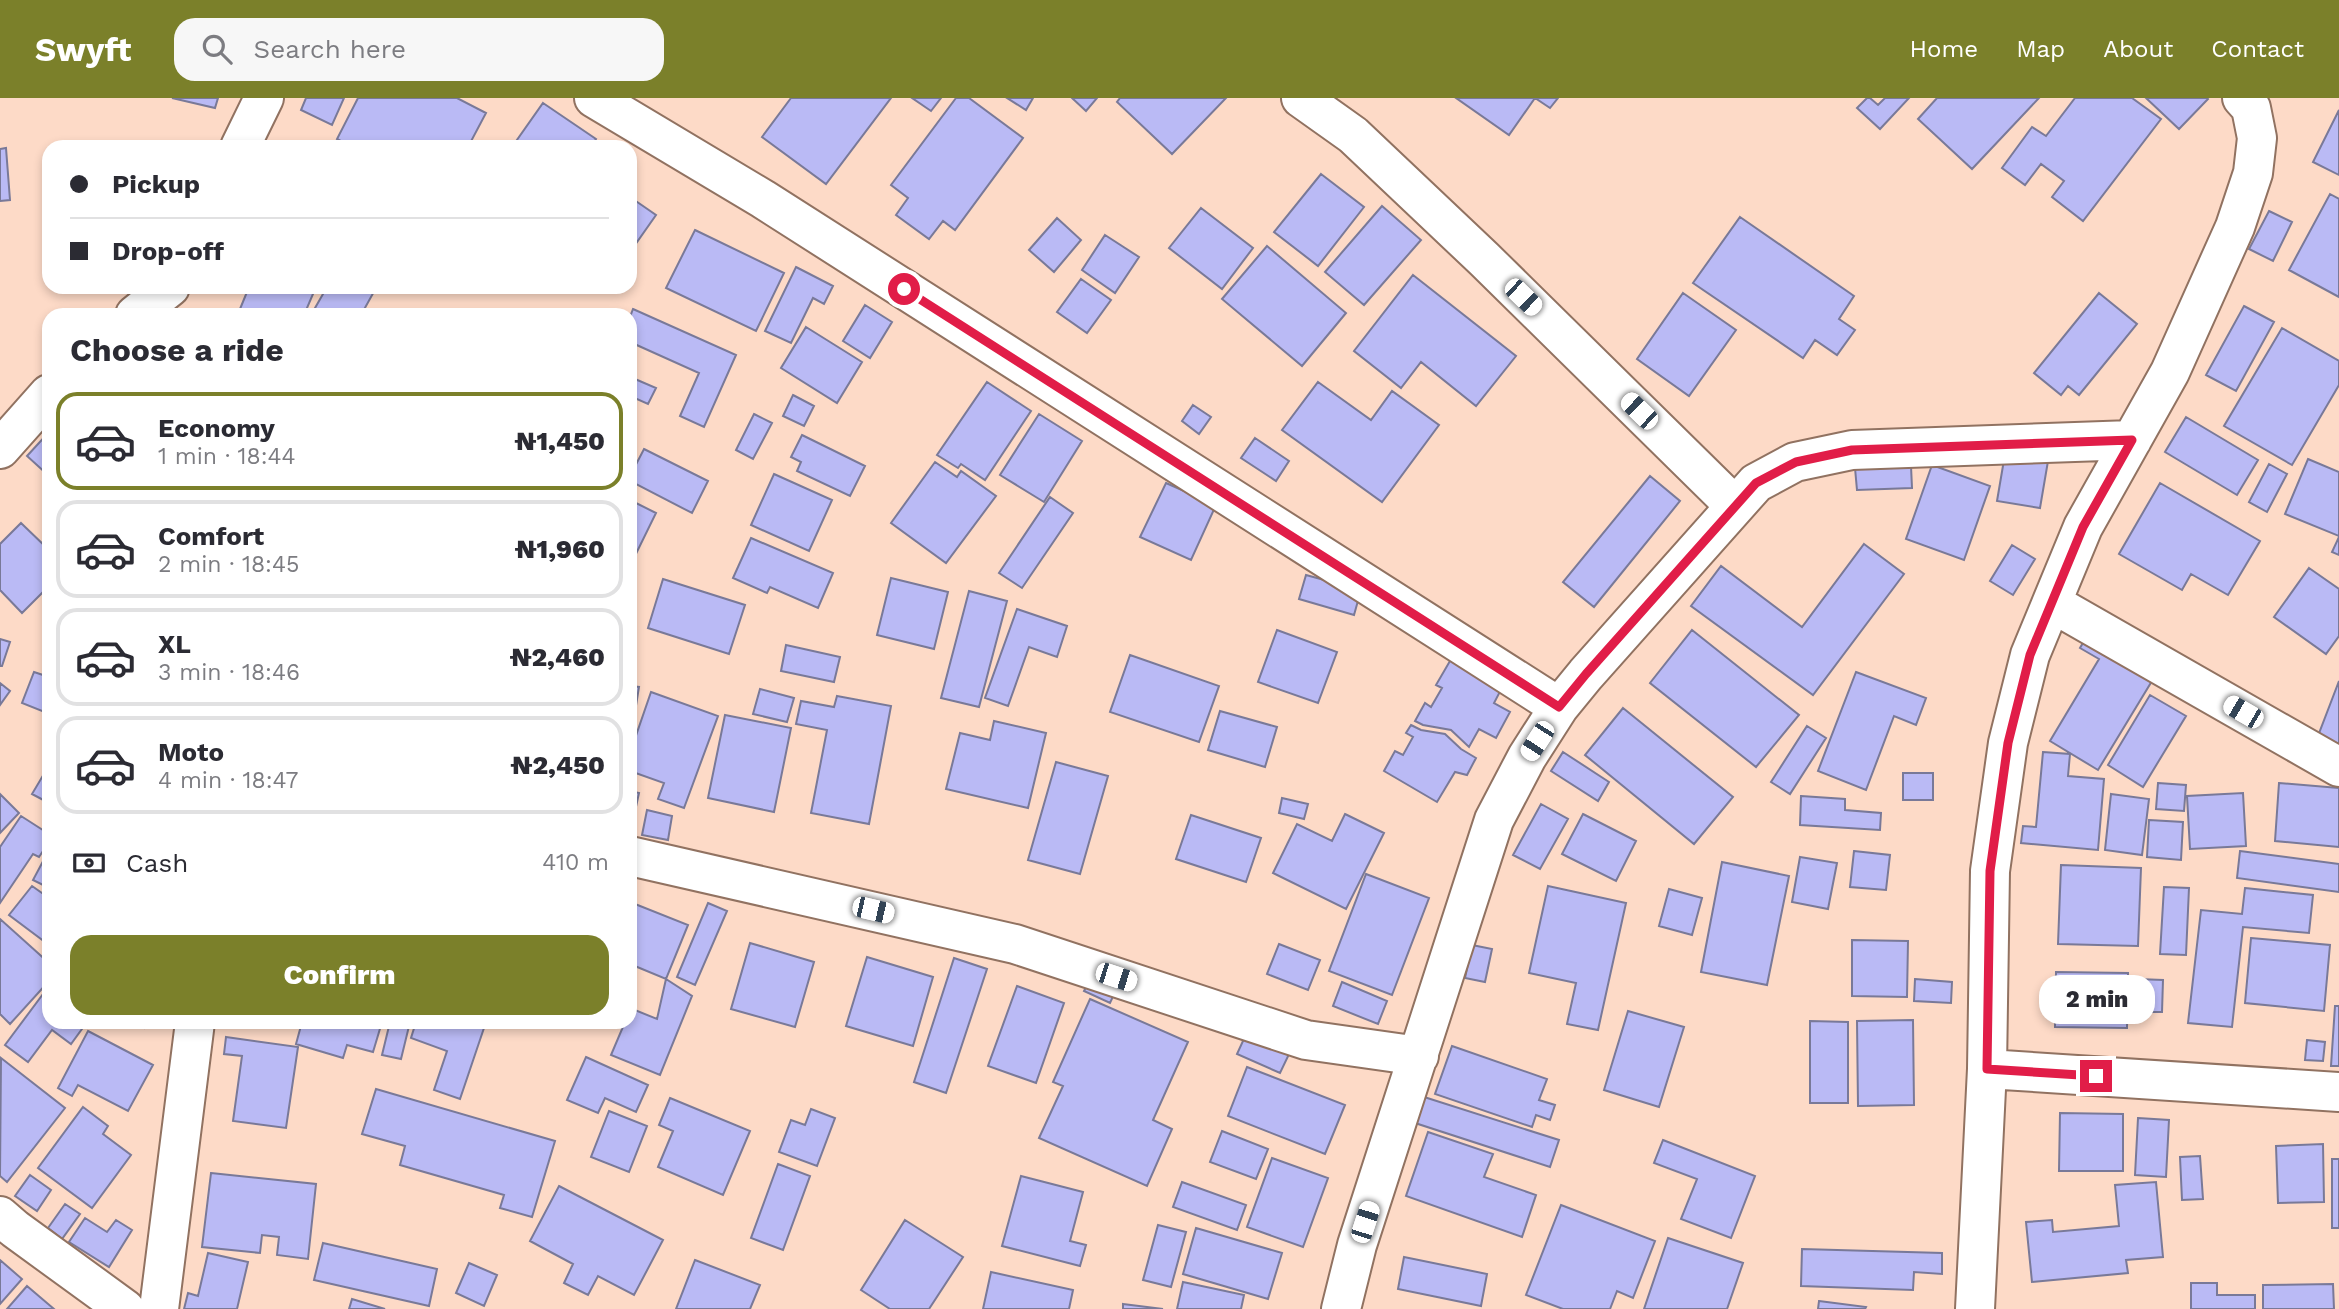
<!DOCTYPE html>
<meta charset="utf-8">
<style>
body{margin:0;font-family:"Work Sans",sans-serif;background:#f7f7f7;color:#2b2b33;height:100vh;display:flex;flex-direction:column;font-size:26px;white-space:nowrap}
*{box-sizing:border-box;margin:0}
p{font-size:23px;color:#7c7c81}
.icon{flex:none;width:38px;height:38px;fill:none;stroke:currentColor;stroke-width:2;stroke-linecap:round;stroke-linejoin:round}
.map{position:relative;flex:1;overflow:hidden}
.details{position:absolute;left:42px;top:210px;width:595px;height:721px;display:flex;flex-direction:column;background:#fff;border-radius:21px;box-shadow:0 4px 10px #0003}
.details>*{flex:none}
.top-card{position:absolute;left:42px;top:42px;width:595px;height:154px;border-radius:21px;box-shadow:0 4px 10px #0003;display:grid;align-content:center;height:154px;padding:0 28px;background:#fff}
.end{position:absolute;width:32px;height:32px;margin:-16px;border:9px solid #e11d48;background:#fff;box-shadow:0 0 0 4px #fff}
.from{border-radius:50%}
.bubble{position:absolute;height:49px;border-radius:21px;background:#fff;box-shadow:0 4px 10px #0003;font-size:23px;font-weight:800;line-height:49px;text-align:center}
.car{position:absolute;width:21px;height:42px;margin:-21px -10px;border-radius:9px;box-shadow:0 0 5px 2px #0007;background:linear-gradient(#fff 24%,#345 0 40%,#fff 0 76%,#345 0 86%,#fff 0)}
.top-card b{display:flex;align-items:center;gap:24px;height:66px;font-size:26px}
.top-card b+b{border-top:2px solid #e1e1e2}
.top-card i{width:18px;height:18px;background:#2b2b33}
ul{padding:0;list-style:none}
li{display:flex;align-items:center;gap:21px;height:98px;margin:0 14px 10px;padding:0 14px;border:4px solid #e1e1e2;border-radius:21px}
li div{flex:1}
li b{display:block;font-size:26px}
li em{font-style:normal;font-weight:800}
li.active{border-color:#7b802a}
li>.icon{width:63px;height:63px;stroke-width:1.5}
h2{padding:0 28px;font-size:32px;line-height:84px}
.pay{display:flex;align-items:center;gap:18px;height:77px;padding:0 28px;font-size:26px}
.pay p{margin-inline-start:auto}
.action{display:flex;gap:14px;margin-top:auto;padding:14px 28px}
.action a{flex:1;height:80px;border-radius:21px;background:#7b802a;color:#fff;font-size:28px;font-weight:800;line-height:80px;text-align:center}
header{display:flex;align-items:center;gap:42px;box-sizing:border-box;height:98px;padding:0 35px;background:#7b802a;color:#fff}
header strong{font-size:33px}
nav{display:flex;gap:38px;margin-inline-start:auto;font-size:24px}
.search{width:490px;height:63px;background:#f7f7f7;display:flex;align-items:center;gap:18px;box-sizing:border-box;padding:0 24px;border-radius:21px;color:#7c7c81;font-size:26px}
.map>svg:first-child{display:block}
.building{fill:#babaf5;stroke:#797998;stroke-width:2}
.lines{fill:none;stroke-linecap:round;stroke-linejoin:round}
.street-casing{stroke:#917261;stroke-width:42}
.secondary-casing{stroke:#917261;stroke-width:42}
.street{stroke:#fff;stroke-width:38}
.secondary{stroke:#fff;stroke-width:38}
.route{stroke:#e11d48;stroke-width:9}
</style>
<header>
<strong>Swyft</strong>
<div class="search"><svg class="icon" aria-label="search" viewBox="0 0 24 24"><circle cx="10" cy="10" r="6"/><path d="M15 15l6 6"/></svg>Search here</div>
<nav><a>Home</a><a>Map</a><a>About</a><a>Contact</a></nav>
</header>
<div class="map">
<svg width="2339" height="1211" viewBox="0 0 2339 1211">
<rect width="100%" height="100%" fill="#fddac7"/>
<path class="building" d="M172 0H218L215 10Z
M306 0H344L332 27 301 12Z
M358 0H457L486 15 468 49H352L337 41Z
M791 0H891L826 86 762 39Z
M912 0H941L931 13Z
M956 0H969L1023 40 955 132 943 123 929 141 896 117 908 100 891 87Z
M1007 0H1033L1026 12Z
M1072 0H1097L1086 13Z
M1120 0H1226L1172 56 1117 4Z
M1456 0H1558L1550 10 1535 0 1509 37Z
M1867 0H1870L1878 7 1885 0H1909L1880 31 1857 10Z
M1937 0H2039L1972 71 1918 21Z
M2075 0H2132L2161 21 2083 123 2052 99 2064 83 2041 66 2025 87 2002 70 2032 29 2046 38Z
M2146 0H2207L2208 1 2179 31Z
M543 5 596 41 591 49H512Z
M2339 12V77L2313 64Z
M6 50 10 102 0 103V51Z
M1321 76 1364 109 1318 168 1274 134Z
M2330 96 2339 101V199L2289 172Z
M630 99 656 117 630 154Z
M1382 108 1421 142 1364 207 1325 174Z
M1201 110 1253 150 1222 191 1169 150Z
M2269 113 2292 124 2273 163 2249 151Z
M1740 119 1854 198 1839 221 1855 232 1837 257 1815 242 1803 260 1693 185Z
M1057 120 1081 142 1054 174 1029 152Z
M695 132 784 175 756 233 666 190Z
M1105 137 1139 159 1115 195 1082 172Z
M1267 148 1346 215 1302 268 1222 201Z
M796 169 833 188 824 206 813 200 791 245 765 233Z
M1413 177 1516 258 1476 308 1421 264 1401 290 1354 253Z
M1081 181 1111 202 1087 235 1057 214Z
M249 189H316L304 217H256L240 211Z
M327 189H375L376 190 361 217H311Z
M1683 195 1736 232 1689 298 1637 261Z
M2099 195 2137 226 2079 297 2068 288 2061 297 2034 275Z
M865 207 892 224 870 260 843 243Z
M2244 208 2274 224 2236 293 2206 277Z
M633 211 736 257 704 329 680 318 699 275 630 244V219Z
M806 229 862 264 837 305 781 270Z
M2282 230 2339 263V287L2292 367 2224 328Z
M635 281 656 290 648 306 630 298Z
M987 284 1031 313 985 382 961 366 958 370 937 357Z
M1318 284 1371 322 1392 293 1439 327 1382 404 1282 332Z
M793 297 814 308 804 328 783 318Z
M1193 307 1211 319 1199 336 1182 323Z
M754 316 772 325 753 361 736 352Z
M1039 316 1082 343 1044 404 1000 377Z
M2186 319 2258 362 2237 397 2165 354Z
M49 334V378L27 358Z
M802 337 865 368 850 398 797 373 801 364 791 359Z
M1255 340 1289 363 1276 383 1241 360Z
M644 351 708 383 692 415 630 383V378Z
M2005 356 2048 363 2040 410 1997 403Z
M2308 361 2339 374V438L2285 416Z
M935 364 957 379 961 373 996 398 946 465 891 425Z
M2269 366 2287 376 2267 414 2249 404Z
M1932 367 1990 388 1964 462 1906 441Z
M1911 368 1912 390 1857 392 1855 370Z
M774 376 832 402 809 453 751 427Z
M1650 378 1680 403 1594 509 1563 484Z
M1166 385 1216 407 1191 462 1140 439Z
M2160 385 2260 443 2228 497 2191 476 2182 492 2119 456Z
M1050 399 1073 415 1022 490 999 475Z
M630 402 656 415 630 468Z
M21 425 49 452V488L22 515 0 492V446Z
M2339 439V457L2332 454Z
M751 440 833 475 818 510 770 489 767 495 733 480Z
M1864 446 1904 476 1813 597 1691 508 1721 468 1802 529Z
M2012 447 2035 461 2013 497 1990 483Z
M2309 470 2339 491V538L2326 556 2274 519Z
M1306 477 1361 492 1354 517 1299 501Z
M891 480 948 494 934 551 877 537Z
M663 481 745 507 729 556 648 530Z
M969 493 1007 503 979 609 941 600Z
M1017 511 1067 528 1057 559 1029 549 1008 608 985 600Z
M1277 532 1337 554 1318 605 1258 584Z
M1692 532 1799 617 1756 669 1650 585Z
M2090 533 2158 573 2098 672 2050 643 2099 561 2080 550Z
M0 541 10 544 2 568H0Z
M786 547 840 559 834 584 781 573Z
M1454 556 1505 584 1494 605 1510 614 1496 640 1479 631 1469 649 1451 632 1423 627 1415 623 1425 605 1431 609 1442 590 1436 587Z
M1130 557 1219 588 1199 644 1110 614Z
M34 574 49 579V609L47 615 22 605Z
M1856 574 1926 600 1916 627 1894 618 1866 692 1818 673Z
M2339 583V646L2318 638Z
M0 585 10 593 0 607Z
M630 588 639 589 630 645Z
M760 591 794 600 787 624 753 616Z
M651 594 718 618 684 710 658 701 664 685 630 673V655Z
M2150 597 2186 618 2143 689 2108 667Z
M837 598 891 608 869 726 811 715 827 632 796 626 801 603 834 609Z
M1623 610 1733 699 1694 746 1585 657Z
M1220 613 1277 629 1265 669 1208 652Z
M725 617 791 630 774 714 708 700Z
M994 623 1046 635 1028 710 946 691 960 635 990 642Z
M1411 627 1421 632 1445 636 1461 651 1476 660 1467 677 1455 674 1437 704 1384 673 1395 653 1403 657 1413 639 1406 635Z
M1807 628 1826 640 1790 696 1771 684Z
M1563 654 1609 684 1598 703 1551 673Z
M2043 654 2070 656 2068 678 2104 681 2098 752 2021 745 2023 728 2036 729Z
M1056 664 1108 678 1080 776 1028 762Z
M48 669 49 670V705L32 696Z
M1903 675H1933V702H1903Z
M2158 685 2186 687 2184 713 2156 711Z
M2279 685 2339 690V749L2275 743Z
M630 693 639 695 632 727H630Z
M2243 695 2246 748 2190 751 2187 698Z
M0 696 19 715 0 735Z
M2111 696 2149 701 2142 757 2105 752Z
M1801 698 1845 701V712L1881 715 1880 732 1800 727Z
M1282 700 1308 706 1304 721 1279 715Z
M1541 706 1568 721 1540 771 1513 757Z
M647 712 672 718 668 742 642 737Z
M1345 716 1384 735 1346 811 1273 775 1297 726 1332 743Z
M1583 716 1636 743 1616 783 1562 756Z
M1191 717 1261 740 1246 784 1176 761Z
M21 718 49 736V744L39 759 33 756 0 805V749Z
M2149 722 2183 724 2181 762 2147 759Z
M49 752V790L33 782Z
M1854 753 1890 757 1886 792 1850 789Z
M2240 753 2339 766V794L2237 780Z
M1800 759 1837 765 1828 811 1792 804Z
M1722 764 1789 778 1767 887 1701 874Z
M2061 767 2141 770 2138 848 2058 846Z
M1366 776 1429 800 1392 897 1329 873Z
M32 788 49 800V847L9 817Z
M1548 788 1626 805 1598 932 1567 926 1576 885 1529 875Z
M2164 789 2189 790 2186 857 2160 856Z
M2245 790 2313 797 2309 835 2243 829 2232 929 2188 925 2201 812 2242 816Z
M1669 791 1702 800 1692 837 1659 828Z
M630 804 688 827 666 881 630 866Z
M708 805 727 813 695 887 677 879Z
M0 821 49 865V883L10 926 0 916Z
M2251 840 2330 847 2324 913 2245 905Z
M1852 842 1908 843 1907 899 1852 898Z
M750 845 814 864 795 929 731 911Z
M1279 846 1320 862 1308 892 1267 876Z
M1472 847 1492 851 1485 884 1465 880Z
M867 859 933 879 913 948 846 928Z
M954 860 987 871 946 995 914 984Z
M2056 874 2128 875 2127 930 2055 929Z
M666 881 692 898 660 977 611 957 625 924H630V910L657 921Z
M1090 881 1116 892 1110 905 1084 893Z
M1915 881 1952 884 1951 905 1914 903Z
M2137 881 2163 882 2162 914H2136Z
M1342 884 1387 903 1378 926 1333 908Z
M1017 888 1064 905 1036 985 988 968Z
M46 892 49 895V924H87L71 946 52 932 28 964 5 947Z
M1090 901 1188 944 1153 1022 1172 1031 1147 1088 1039 1040 1063 988 1053 984Z
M2335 908H2339V968H2331Z
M1628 913 1684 929 1659 1009 1604 992Z
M1913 922 1914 1007 1858 1008 1857 923Z
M1810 923 1848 924V1005H1810Z
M130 924H147L144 930Z
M302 924H382L373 954 347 947 343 960 296 946Z
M390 924H410L401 961 382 957Z
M416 924H486L460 1001 434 992 447 953 411 940Z
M1248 932 1291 952 1280 975 1237 956Z
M88 933 153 967 128 1013 78 987 72 998 58 990Z
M226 939 298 949 286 1030 233 1023 242 958 224 956Z
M2307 942 2325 944 2323 963 2305 962Z
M1452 948 1547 981 1539 1002 1555 1007 1550 1022 1536 1017 1532 1029 1435 996Z
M586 959 648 987 636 1014 605 1000 598 1015 567 1002Z
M1 960 65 1010 7 1084 0 1078Z
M1247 969 1345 1007 1325 1056 1228 1018Z
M376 991 555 1043 532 1119 500 1110 504 1097 400 1067 405 1048 362 1036Z
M1421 998 1559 1042 1550 1069 1412 1024Z
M670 1000 750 1033 723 1097 658 1069 673 1033 659 1027Z
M83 1009 108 1028 103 1036 131 1057 92 1110 38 1070Z
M811 1011 835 1020 817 1068 779 1054 791 1022 805 1027Z
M609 1013 647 1028 629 1074 591 1059Z
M2060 1015 2123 1016V1073H2059Z
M2138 1020 2169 1022 2166 1079 2135 1077Z
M1222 1033 1268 1051 1256 1081 1210 1064Z
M1428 1034 1493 1056 1484 1079 1536 1097 1522 1139 1406 1098Z
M1663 1042 1755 1078 1731 1140 1681 1121 1697 1081 1654 1065Z
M2323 1046 2324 1104 2278 1105 2276 1048Z
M2200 1058 2203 1101 2182 1102 2180 1059Z
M1272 1060 1328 1080 1303 1149 1247 1129Z
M2332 1061H2339V1130H2332Z
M778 1066 810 1078 783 1152 751 1140Z
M211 1075 316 1086 308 1161 277 1157 279 1139 262 1137 260 1155 202 1149Z
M30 1077 51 1092 37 1113 15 1098Z
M1021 1078 1083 1094 1070 1143 1086 1147 1080 1168 1002 1148Z
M1182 1084 1246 1107 1237 1132 1173 1109Z
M2156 1084 2163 1159 2126 1162 2128 1175 2032 1184 2026 1124 2052 1122 2053 1134 2119 1128 2115 1087Z
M559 1088 663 1142 634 1197 598 1178 588 1197 564 1185 573 1166 530 1143Z
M65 1106 80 1116 62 1141 48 1130Z
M1561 1107 1655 1143 1633 1200 1617 1193 1610 1211H1563L1526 1197Z
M85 1120 107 1134 116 1122 132 1132 109 1169 69 1144Z
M905 1122 963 1159 929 1211H890L861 1192Z
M1158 1127 1186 1134 1171 1189 1143 1182Z
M1196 1130 1282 1155 1268 1201 1183 1176Z
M1668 1140 1743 1165 1727 1211H1644Z
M323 1145 437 1171 429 1208 314 1182Z
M1802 1151 1942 1155V1176L1914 1174 1913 1192 1801 1188Z
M208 1155 248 1164 237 1211H184L188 1195 198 1198Z
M1404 1159 1487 1176 1481 1208 1398 1191Z
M0 1162 22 1181 0 1206Z
M695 1162 760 1187 750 1211H676Z
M469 1165 497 1177 484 1208 456 1195Z
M991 1174 1073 1192 1069 1211H983Z
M1183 1184 1244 1197 1241 1211H1177Z
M2191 1185H2217V1197H2255V1211H2191Z
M2333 1186 2334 1211H2263V1187Z
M27 1188 54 1211H7Z
M352 1201 385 1211H349Z
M1819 1203 1866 1209 1865 1211H1818Z
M1123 1206 1163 1211H1123Z"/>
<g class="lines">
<g class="street-casing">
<path id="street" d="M594 0 763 101 1559 609
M1301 0 1353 37 1484 161 1735 408
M240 49 264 0
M135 217 170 189
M0 351 49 296
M2052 505 2339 669
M630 758 1015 846 1306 942 1419 958
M1987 971 2339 994
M159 1211 195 924
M1341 1211 1357 1147 1494 722 1527 659 1559 609 1586 576 1756 385 1795 364 1852 352 2132 342
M1975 1211 1987 971 1990 773 2008 645 2030 557 2083 429 2170 274 2235 129 2253 75 2257 40 2251 10 2242 0"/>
</g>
<g class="secondary-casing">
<path id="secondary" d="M0 1118 15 1131 125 1211"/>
</g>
<use href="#street" class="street"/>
<use href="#secondary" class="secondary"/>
</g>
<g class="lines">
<path class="route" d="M904 191 1559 609 1586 576 1756 385 1796 364 1852 352 2132 342 2083 429 2030 557 2008 645 1990 773 1987 971 2096 978"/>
</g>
</svg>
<i class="end from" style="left:904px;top:191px"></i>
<i class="end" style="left:2096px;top:978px"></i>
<div class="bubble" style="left:2039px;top:877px;width:116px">2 min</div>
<i class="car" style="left:1523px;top:199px;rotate:134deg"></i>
<i class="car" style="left:1639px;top:313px;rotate:314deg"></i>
<i class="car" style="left:2243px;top:614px;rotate:300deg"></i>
<i class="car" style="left:1537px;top:643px;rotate:213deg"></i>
<i class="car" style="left:873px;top:812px;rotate:103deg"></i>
<i class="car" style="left:1116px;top:879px;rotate:108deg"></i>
<i class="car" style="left:1365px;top:1124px;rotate:18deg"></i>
<div class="top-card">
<b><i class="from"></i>Pickup</b>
<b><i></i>Drop-off</b>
</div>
<section class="details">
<h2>Choose a ride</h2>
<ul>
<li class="active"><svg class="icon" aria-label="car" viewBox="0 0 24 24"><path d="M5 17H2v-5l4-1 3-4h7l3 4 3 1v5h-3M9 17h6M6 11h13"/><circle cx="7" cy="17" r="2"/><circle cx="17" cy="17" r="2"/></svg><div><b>Economy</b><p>1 min · 18:44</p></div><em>₦1,450</em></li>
<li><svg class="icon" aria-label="car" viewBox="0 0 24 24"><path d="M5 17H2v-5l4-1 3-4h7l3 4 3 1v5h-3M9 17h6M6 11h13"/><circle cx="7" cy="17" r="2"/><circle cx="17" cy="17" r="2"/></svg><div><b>Comfort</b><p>2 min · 18:45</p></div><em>₦1,960</em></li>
<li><svg class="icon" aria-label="car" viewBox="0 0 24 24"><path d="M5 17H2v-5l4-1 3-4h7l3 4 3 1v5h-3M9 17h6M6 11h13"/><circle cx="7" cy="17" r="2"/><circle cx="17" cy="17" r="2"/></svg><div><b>XL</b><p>3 min · 18:46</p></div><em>₦2,460</em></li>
<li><svg class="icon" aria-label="car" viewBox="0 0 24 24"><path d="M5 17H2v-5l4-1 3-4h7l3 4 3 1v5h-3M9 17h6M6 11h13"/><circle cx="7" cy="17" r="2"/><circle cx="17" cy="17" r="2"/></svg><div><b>Moto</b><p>4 min · 18:47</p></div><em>₦2,450</em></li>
</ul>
<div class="pay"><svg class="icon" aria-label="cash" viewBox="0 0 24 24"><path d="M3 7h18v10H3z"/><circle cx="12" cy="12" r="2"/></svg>Cash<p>410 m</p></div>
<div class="action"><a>Confirm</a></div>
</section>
</div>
